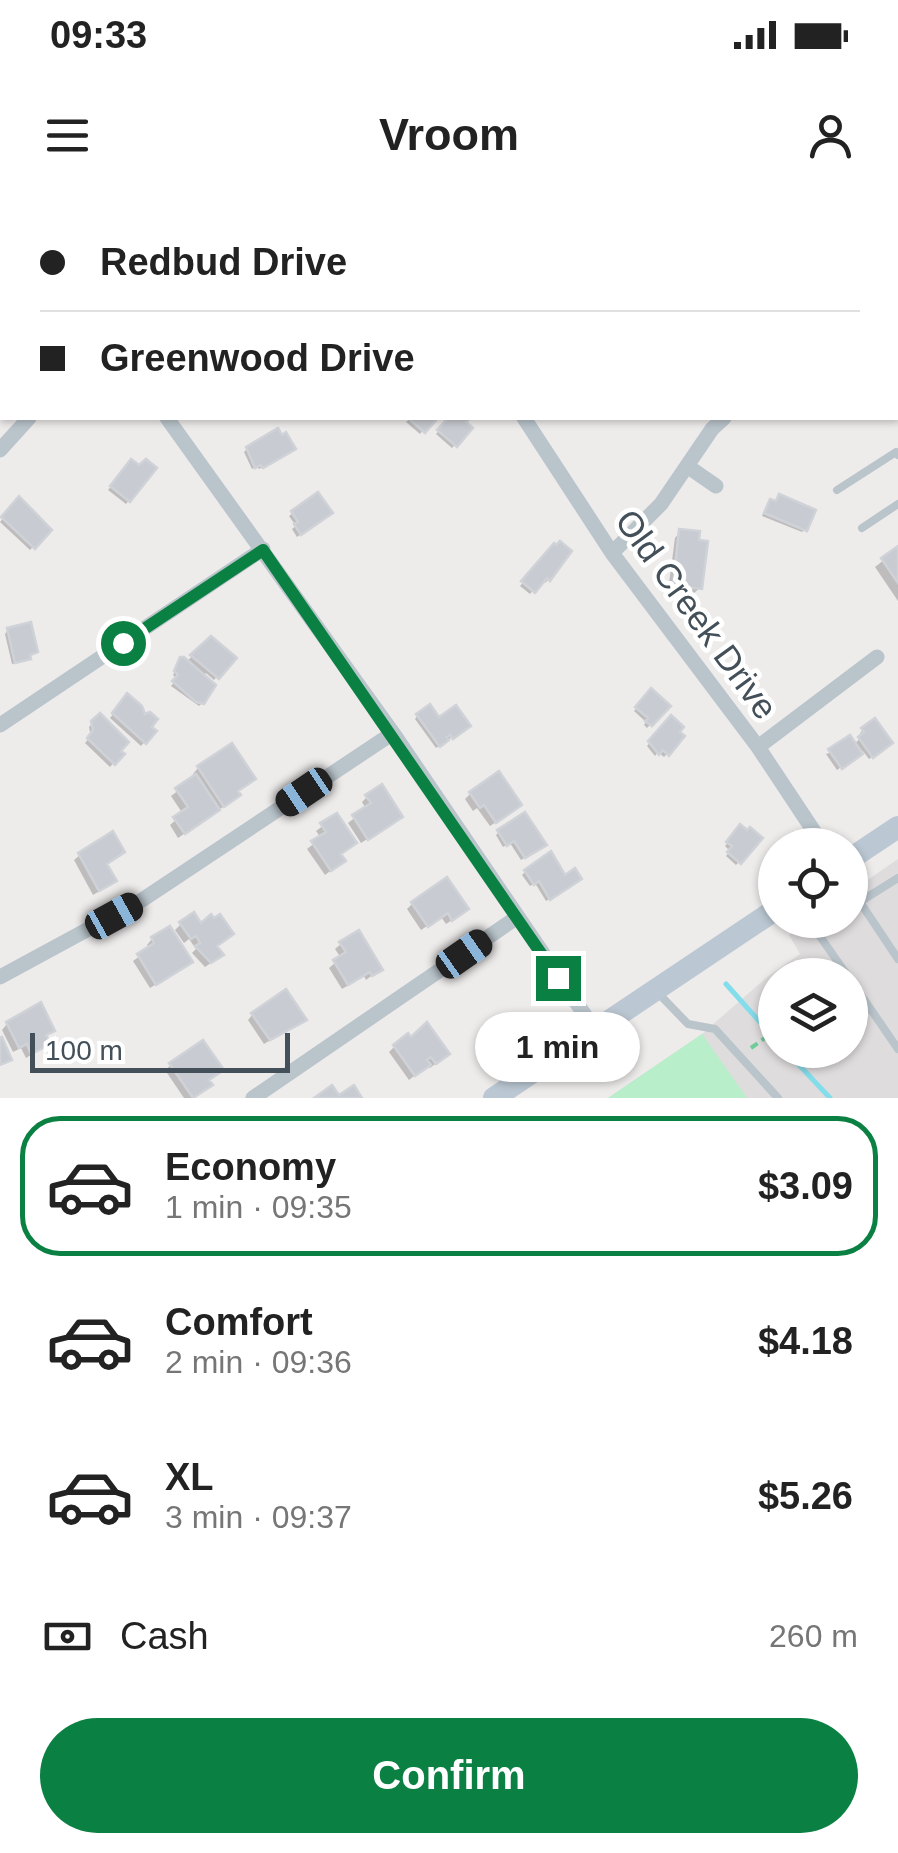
<!DOCTYPE html>
<meta charset="utf-8">
<style>
body{margin:0;font-family:Helvetica,sans-serif;background:#f6f6f6;color:#222;height:100vh;display:flex;flex-direction:column;font-size:38px;white-space:nowrap}
*{box-sizing:border-box;margin:0}
p{font-size:32px;color:#767676}
.icon{flex:none;width:55px;height:55px;fill:none;stroke:currentColor;stroke-width:2;stroke-linecap:round;stroke-linejoin:round}
.map{position:relative;height:898px;overflow:hidden}
.panel{display:flex;flex-direction:column;background:#fff;flex:1}
.panel>*{flex:none}
.top-card{position:absolute;left:0px;top:0px;width:900px;height:220px;box-shadow:0 2px 8px #0004;display:grid;align-content:center;height:220px;padding:0 40px;background:#fff}
.controls{position:absolute;left:758px;top:628px;display:grid;gap:20px}
.controls a{display:grid;place-items:center;width:110px;height:110px;border-radius:50%;background:#fff;box-shadow:0 2px 8px #0004;font-size:50px}
.scale{position:absolute;left:30px;bottom:25px;width:260px;box-sizing:border-box;padding-left:10px;border:5px solid #445059;border-top:0;font-size:28px;line-height:35px;white-space:nowrap;color:#445059;-webkit-text-stroke:8px #fff;paint-order:stroke}
.end{position:absolute;width:45px;height:45px;margin:-22px;border:12px solid #0b8043;background:#fff;box-shadow:0 0 0 5px #fff}
.from{border-radius:50%}
.bubble{position:absolute;height:70px;border-radius:35px;background:#fff;box-shadow:0 2px 8px #0004;font-size:32px;font-weight:800;line-height:70px;text-align:center}
.car{position:absolute;width:30px;height:60px;margin:-30px -15px;border-radius:12px;box-shadow:0 0 8px 2px #0007;background:linear-gradient(#222 24%,#8ab4d8 0 40%,#222 0 76%,#8ab4d8 0 86%,#222 0)}
.top-card b{display:flex;align-items:center;gap:35px;height:95px;font-size:38px}
.top-card b+b{border-top:2px solid #e0e0e0}
.top-card i{width:25px;height:25px;background:#222}
ul{padding:18px 0 0;list-style:none}
li{display:flex;align-items:center;gap:30px;height:140px;margin:0 20px 15px;padding:0 20px;border:5px solid transparent;border-radius:40px}
li div{flex:1}
li b{display:block;font-size:38px}
li em{font-style:normal;font-weight:800}
li.selected{border-color:#0b8043}
li>.icon{width:90px;height:90px;stroke-width:1.5}
.pay{display:flex;align-items:center;gap:25px;height:110px;padding:0 40px;font-size:38px}
.pay p{margin-inline-start:auto}
.primary-button{display:flex;gap:20px;margin-top:auto;padding:20px 40px}
.primary-button a{flex:1;height:115px;border-radius:60px;background:#0b8043;color:#fff;font-size:40px;font-weight:800;line-height:115px;text-align:center}
.status{display:flex;justify-content:space-between;align-items:center;height:70px;padding:0 50px;background:#fff;direction:ltr}
.status svg{height:28px;fill:currentColor}
header{display:flex;justify-content:space-between;align-items:center;height:130px;padding:0 40px;background:#fff;font-size:45px;font-weight:800}
.map>svg:first-child{display:block}
.education{fill:#dfdcdd;fill-rule:evenodd}
.green{fill:#b8eec9}
.shadow{fill:#0003}
.lines{fill:none;stroke-linecap:round;stroke-linejoin:round}
.stream{stroke:#84ddeb;stroke-width:5}
.building{fill:#c8cbd1;stroke:#cfd2d7;stroke-width:2.5}
.path{stroke:#70cb98;stroke-width:4;stroke-dasharray:8 5;stroke-linecap:butt}
.lane{stroke:#b9c4cb;stroke-width:8}
.street{stroke:#b9c4cb;stroke-width:15}
.secondary{stroke:#bbc8d3;stroke-width:22}
.route{stroke:#0b8043;stroke-width:12}
.labels{text-anchor:middle;dominant-baseline:central;stroke-width:9;stroke-linejoin:round;paint-order:stroke}
.street-label{font-size:35px;fill:#445059;stroke:#fff}
</style>
<div class="status"><b>09:33</b><svg viewBox="0 0 49 12"><path d="M0 12V9h3v3zM5 12V6h3v6zM10 12V3h3v9zM15 12V0h3v12zM26 1h20v11H26zM47 4h2v5h-2z"/></svg></div>
<header><svg class="icon" aria-label="menu" viewBox="0 0 24 24"><path d="M4 6h16M4 12h16M4 18h16"/></svg>Vroom<svg class="icon" aria-label="person" viewBox="0 0 24 24"><circle cx="12" cy="8" r="4"/><path d="M4 21q1-7 8-7t8 7"/></svg></header>
<div class="map">
<svg width="898" height="898" viewBox="0 0 898 898">
<rect width="100%" height="100%" fill="#eeebeb"/>
<path class="education" d="M898 659V898H608L702 834 767 777 800 754 789 735 811 720H850V692ZM775 775H850V850H775Z"/>
<path class="green" d="M702 834 747 898H608Z"/>
<path class="shadow" d="M303 0H328L330 1 301 2Z
M423 0H449L450 2H424Z
M411 218H433L420 234 406 222Z
M450 218H467L463 222 470 228 452 248 436 234Z
M247 249 290 252 259 269 257 266 252 269 244 252Z
M131 262 139 268H154L126 304 108 290Z
M318 295 326 316 297 337 292 329 296 326 289 316Z
M779 297 805 329 802 332 762 316 767 305 770 302 775 303Z
M19 300 48 330 30 350 0 322Z
M680 332 700 388 694 393 668 391 675 338Z
M554 347 568 352 548 380 545 383 542 380 530 394 520 386Z
M898 349V401L875 367Z
M8 430 36 452 25 461 12 464 5 434Z
M211 439 233 458 214 480 206 473 203 477 202 503 199 506 171 486 177 479 173 475 181 460 186 462Z
M651 492 668 506 647 528 644 525 646 522 634 511Z
M127 497 154 531 141 546 110 518Z
M418 515 438 521 464 529 436 548 415 519Z
M100 516 121 555 110 567 85 543 91 536 89 527Z
M671 518 682 537 664 557 658 552 655 556 647 546Z
M863 530 887 546 869 559 863 551 837 570 826 554 853 545 862 537 860 533Z
M231 546 236 592 233 600 178 638 170 625 183 614 171 596 195 578 193 574 198 568Z
M470 594 513 611 490 626 477 608 473 611 465 599Z
M367 597 394 622 361 643 348 623 366 609 362 602Z
M336 616 337 666 325 675 307 649 321 638 316 631Z
M740 628 760 638 736 665 726 656 730 651 725 646Z
M499 632 540 648 521 660 510 643 503 647 496 635Z
M80 655 105 665 108 686 93 695 74 660Z
M525 672 565 679 576 682 546 701 535 683 530 686 522 675Z
M412 704 460 715 446 724 441 717 421 730 407 709Z
M181 724 199 725 215 747V760L205 767 192 753 196 749 189 739 184 743 175 730Z
M152 739 184 767 150 788 133 761 150 749 147 745Z
M341 744 380 769 366 780 364 776 342 789 329 768 341 758 335 749Z
M253 814 303 820 264 844 248 820Z
M7 824 52 830 45 837 48 844 26 858 21 848 13 852 2 830Z
M394 847 442 859 430 868 428 865 409 880 389 852Z
M171 865 207 881 204 890 192 898H184L165 870Z"/>
<g class="lines">
<path class="stream" d="M726 784 775 839
M785 850 830 898"/>
</g>
<path class="building" d="M408 218H438L425 233Z
M448 218H470L466 222 473 228 457 247 437 230Z
M278 228 282 235 286 232 296 249 263 268 261 265 255 268 246 247Z
M131 259 139 265 146 259 157 268 130 302 110 286Z
M318 292 333 313 301 335 294 324 298 322 291 311Z
M779 294 816 310 807 331 764 313 770 299 776 301Z
M19 296 52 330 35 349 1 317Z
M679 329 700 331 699 340 708 341 702 389 673 386Z
M560 341 572 351 550 381 547 378 535 393 521 381 554 343 556 345Z
M898 346V383L881 358Z
M31 422 38 452 30 455 31 459 15 463 7 428Z
M211 436 237 458 219 479 190 455Z
M180 457H184L216 485 204 504 196 502 172 481 178 475 174 471Z
M651 488 671 506 652 526 645 521 648 518 635 507Z
M127 493 142 506 145 514 150 512 158 519 152 527 157 531 146 544 112 513Z
M430 504 439 517 456 505 471 526 453 539 450 535 447 537 449 540 440 547 416 514Z
M100 513 129 542 121 551 125 554 115 565 87 538 93 530 91 521Z
M671 515 684 527 680 532 685 536 669 556 663 550 659 555 648 541Z
M875 518 893 543 873 558 858 537 864 532 861 528Z
M850 535 863 554 842 569 828 549Z
M232 543 256 579 238 591 241 595 224 607 197 566Z
M499 571 522 605 496 623 484 605 480 608 469 592Z
M196 574 220 610 185 634 173 617 188 607 175 588Z
M382 584 403 617 368 640 352 615 371 603 365 595Z
M525 612 547 645 525 658 514 641 507 646 497 630Z
M337 613 357 643 341 654 346 661 331 671 311 641 326 632 320 623Z
M740 624 747 630 750 627 763 638 741 664 727 652 732 646 726 642Z
M113 631 125 652 107 664 117 681 99 691 78 653Z
M551 651 565 675 575 668 582 679 550 700 539 681 534 685 524 670Z
M447 677 469 709 452 721 448 713 428 727 411 702Z
M194 712 201 723 211 714 214 718 220 714 234 734 217 746 224 755 211 763 195 746 200 743 196 736 191 739 179 722Z
M170 726 193 762 156 785 137 754 154 743 151 737Z
M359 730 383 770 372 776 370 772 348 785 333 760 346 752 339 742Z
M286 789 307 820 270 840 251 813Z
M41 802 55 831 46 835 51 844 31 854 27 844 19 848 6 822Z
M427 822 450 854 436 864 431 857 427 860 431 865 415 876 393 845 408 833 411 837Z
M2 837 12 860 0 865V838Z
M203 840 224 870 209 880 213 885 193 898 169 863Z
M332 885 339 895 354 885 362 898H314Z"/>
<g class="lines">
<path class="path" d="M751 848 775 831"/>
<path class="lane" d="M837 290 896 252 898 255
M862 328 898 304
M850 687 898 759
M850 708 898 678
M834 720 817 732 847 775
M850 779 898 849
M658 793 688 824 715 829 778 898"/>
<path class="street" d="M381 0 383 2
M623 0 625 2
M884 0 886 2
M898 20V21
M898 79V78
M0 84 2 85
M167 218 393 533 595 830
M524 218 612 353 758 547 823 645
M0 250 29 218
M687 266 716 286
M612 353 661 304 712 229 724 218
M0 525 263 349
M758 547 877 457
M0 777 142 700 393 533
M253 898 516 718"/>
<path class="secondary" d="M850 659 898 627
M494 898 775 710"/>
</g>
<g class="lines">
<path class="route" d="M123 443 263 350 558 778"/>
</g>
<g class="labels">
<g class="street-label">
<text transform="translate(697 414) rotate(54)">Old Creek Drive</text>
</g>
</g>
</svg>
<div class="controls">
<a><svg class="icon" aria-label="locate" viewBox="0 0 24 24"><circle cx="12" cy="12" r="6"/><path d="M12 2v4M12 18v4M2 12h4M18 12h4"/></svg></a>
<a><svg class="icon" aria-label="layers" viewBox="0 0 24 24"><path d="M12 4l9 5-9 5-9-5zM3 14l9 5 9-5"/></svg></a>
</div>
<div class="scale">100 m</div>
<i class="end from" style="left:123px;top:443px"></i>
<i class="end" style="left:558px;top:778px"></i>
<div class="bubble" style="left:475px;top:812px;width:165px">1 min</div>
<i class="car" style="left:304px;top:592px;rotate:236deg"></i>
<i class="car" style="left:114px;top:716px;rotate:61deg"></i>
<i class="car" style="left:464px;top:754px;rotate:55deg"></i>
<div class="top-card">
<b><i class="from"></i>Redbud Drive</b>
<b><i></i>Greenwood Drive</b>
</div>
</div>
<section class="panel">
<ul>
<li class="selected"><svg class="icon" aria-label="car" viewBox="0 0 24 24"><path d="M5 17H2v-5l4-1 3-4h7l3 4 3 1v5h-3M9 17h6M6 11h13"/><circle cx="7" cy="17" r="2"/><circle cx="17" cy="17" r="2"/></svg><div><b>Economy</b><p>1 min · 09:35</p></div><em>$3.09</em></li>
<li><svg class="icon" aria-label="car" viewBox="0 0 24 24"><path d="M5 17H2v-5l4-1 3-4h7l3 4 3 1v5h-3M9 17h6M6 11h13"/><circle cx="7" cy="17" r="2"/><circle cx="17" cy="17" r="2"/></svg><div><b>Comfort</b><p>2 min · 09:36</p></div><em>$4.18</em></li>
<li><svg class="icon" aria-label="car" viewBox="0 0 24 24"><path d="M5 17H2v-5l4-1 3-4h7l3 4 3 1v5h-3M9 17h6M6 11h13"/><circle cx="7" cy="17" r="2"/><circle cx="17" cy="17" r="2"/></svg><div><b>XL</b><p>3 min · 09:37</p></div><em>$5.26</em></li>
</ul>
<div class="pay"><svg class="icon" aria-label="cash" viewBox="0 0 24 24"><path d="M3 7h18v10H3z"/><circle cx="12" cy="12" r="2"/></svg>Cash<p>260 m</p></div>
<div class="primary-button"><a>Confirm</a></div>
</section>
